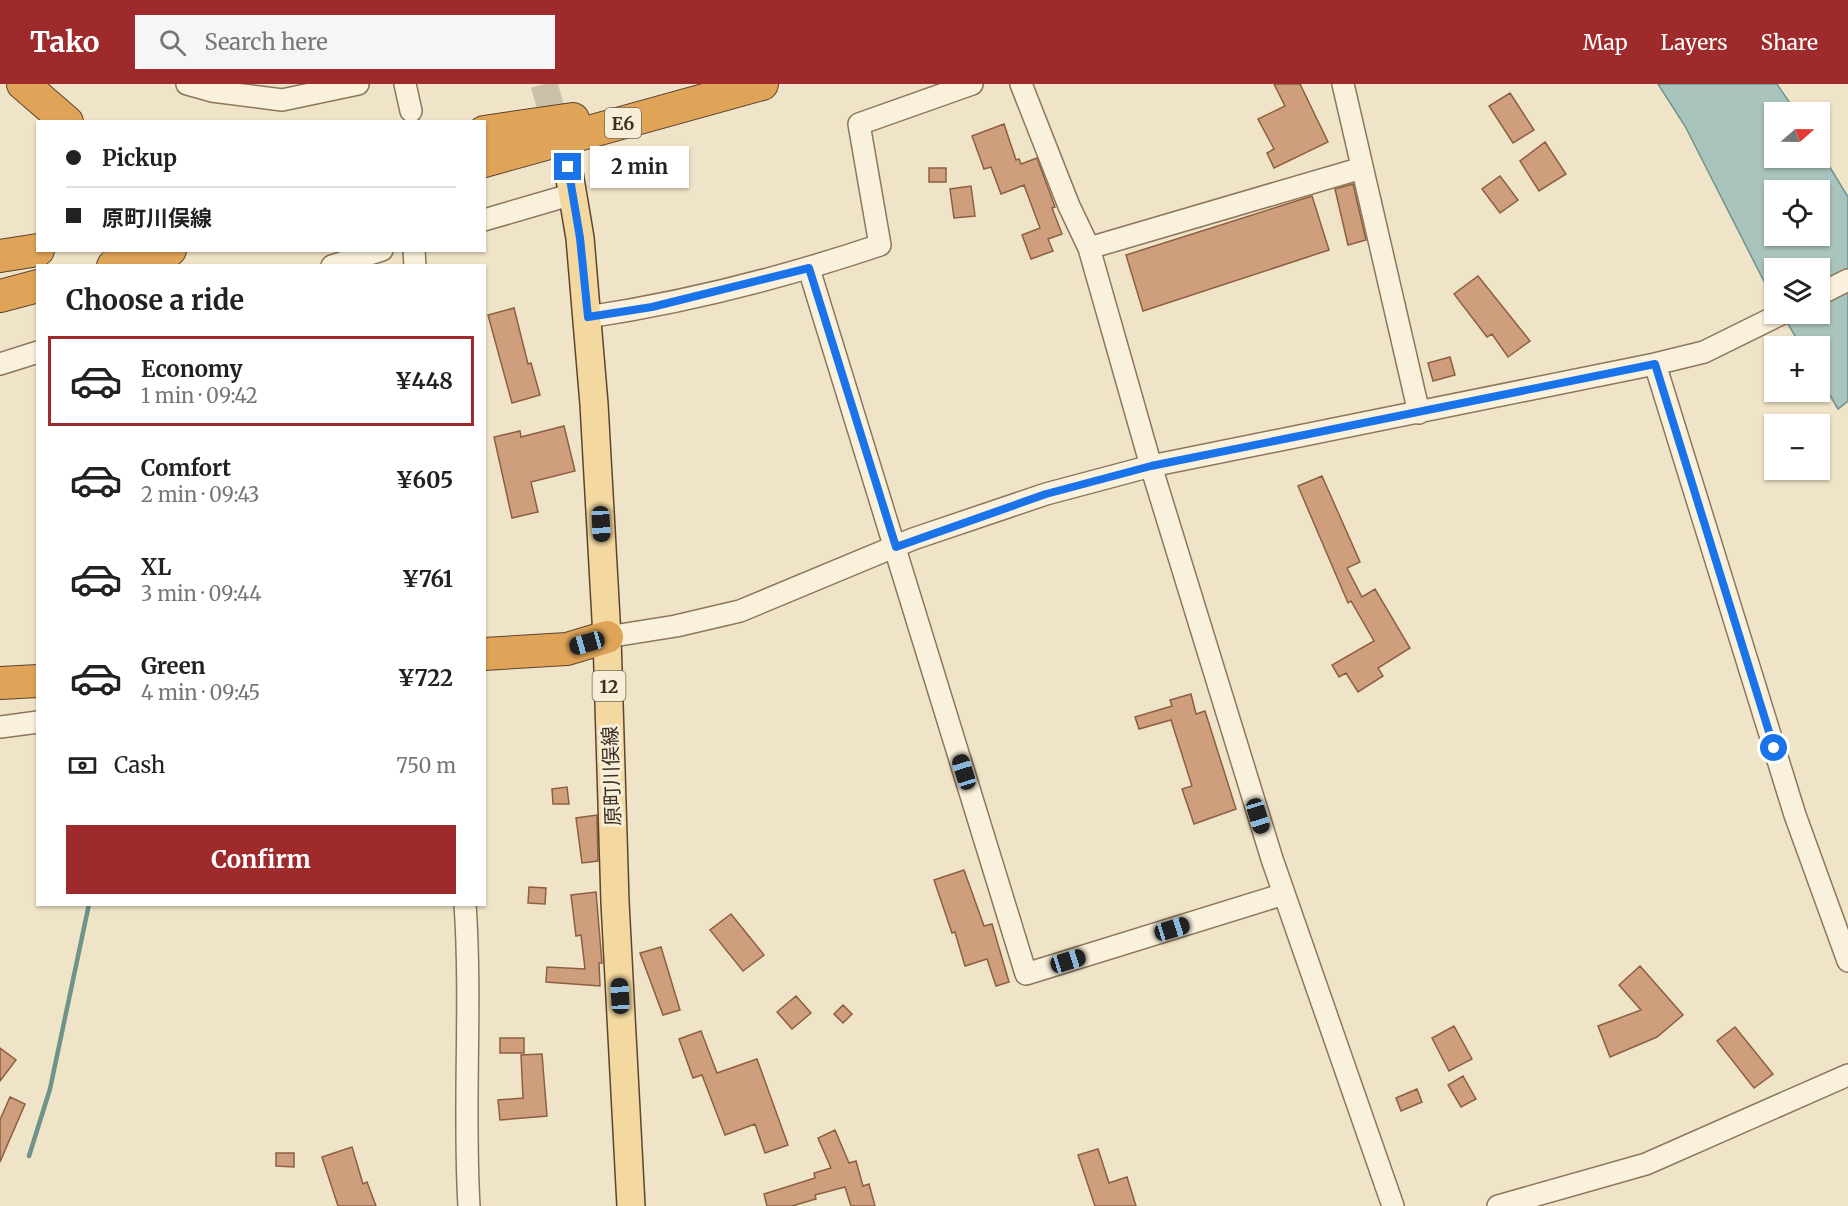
<!DOCTYPE html>
<meta charset="utf-8">
<style>
body{margin:0;font-family:Merriweather,"Noto Sans JP",serif;background:#f6f6f6;color:#222;height:100vh;display:flex;flex-direction:column;font-size:22px;white-space:nowrap}
*{box-sizing:border-box;margin:0}
p{font-size:20px;color:#767676}
.icon{flex:none;width:33px;height:33px;fill:none;stroke:currentColor;stroke-width:2;stroke-linecap:round;stroke-linejoin:round}
.map{position:relative;flex:1;overflow:hidden}
.drawer{position:absolute;left:36px;top:180px;width:450px;height:642px;display:flex;flex-direction:column;background:#fff;border-radius:0px;box-shadow:0 2px 4px #0004}
.drawer>*{flex:none}
.guide{position:absolute;left:36px;top:36px;width:450px;height:132px;border-radius:0px;box-shadow:0 2px 4px #0004;display:grid;align-content:center;height:132px;padding:0 30px;background:#fff}
.needle{width:39px;rotate:70deg}
.controls{position:absolute;left:1764px;top:18px;display:grid;gap:12px}
.controls a{display:grid;place-items:center;width:66px;height:66px;border-radius:0px;background:#fff;box-shadow:0 2px 4px #0004;font-size:30px}
.end{position:absolute;width:27px;height:27px;margin:-14px;border:8px solid #1a73e8;background:#fff;box-shadow:0 0 0 3px #fff}
.from{border-radius:50%}
.bubble{position:absolute;height:42px;border-radius:0px;background:#fff;box-shadow:0 2px 4px #0004;font-size:20px;font-weight:700;line-height:42px;text-align:center}
.car{position:absolute;width:18px;height:36px;margin:-18px -9px;border-radius:8px;box-shadow:0 0 4px 2px #0007;background:linear-gradient(#222 24%,#8ab4d8 0 40%,#222 0 76%,#8ab4d8 0 86%,#222 0)}
.guide b{display:flex;align-items:center;gap:21px;height:57px;font-size:22px}
.guide b+b{border-top:2px solid #e0e0e0}
.guide i{width:15px;height:15px;background:#222}
ul{padding:0;list-style:none}
li{display:flex;align-items:center;gap:18px;height:90px;margin:0 12px 9px;padding:0 18px;border:3px solid transparent;border-radius:0px}
li div{flex:1}
li b{display:block;font-size:22px}
li em{font-style:normal;font-weight:700}
li.active{border-color:#9e2a2b}
li>.icon{width:54px;height:54px;stroke-width:1.5}
h2{padding:0 30px;font-size:27px;line-height:72px}
.pay{display:flex;align-items:center;gap:15px;height:66px;padding:0 30px;font-size:22px}
.pay p{margin-inline-start:auto}
.button{display:flex;gap:12px;margin-top:auto;padding:12px 30px}
.button a{flex:1;height:69px;border-radius:0px;background:#9e2a2b;color:#fff;font-size:24px;font-weight:700;line-height:69px;text-align:center}
header{display:flex;align-items:center;gap:36px;box-sizing:border-box;height:84px;padding:0 30px;background:#9e2a2b;color:#fff}
header strong{font-size:28px}
nav{display:flex;gap:33px;margin-inline-start:auto;font-size:21px}
.search{width:420px;height:54px;background:#f6f6f6;display:flex;align-items:center;gap:15px;box-sizing:border-box;padding:0 21px;border-radius:0px;color:#767676;font-size:22px}
.map>svg:first-child{display:block}
.water{fill:#a9c4bc;stroke:#6f938a;stroke-width:1.5;fill-rule:evenodd}
.lines{fill:none;stroke-linecap:round;stroke-linejoin:round}
.stream{stroke:#6f938a;stroke-width:4.5}
.building{fill:#cf9f7d;stroke:#8d5f41;stroke-width:1.5}
.major-tunnel{stroke:#ccc0a6;stroke-width:27;stroke-dasharray:27 14;stroke-linecap:butt}
.minor-casing{stroke:#8d765c;stroke-width:24}
.major-casing{stroke:#5b4430;stroke-width:30}
.highway-casing{stroke:#5b4430;stroke-width:34}
.minor{stroke:#faf1dc;stroke-width:21}
.major{stroke:#f3d9a0;stroke-width:27}
.highway{stroke:#e0a458;stroke-width:32}
.route{stroke:#1a73e8;stroke-width:8}
.labels{text-anchor:middle;dominant-baseline:central;stroke-width:6;stroke-linejoin:round;paint-order:stroke}
.shield{fill:#f7eed8;stroke:#756857;stroke-width:1.5}
.shield-label{font-size:18px;font-weight:bold;fill:#3d2e20}
.street-label{font-size:20px;fill:#3d2e20;stroke:#f7eed8}
</style>
<header>
<strong>Tako</strong>
<div class="search"><svg class="icon" aria-label="search" viewBox="0 0 24 24"><circle cx="10" cy="10" r="6"/><path d="M15 15l6 6"/></svg>Search here</div>
<nav><a>Map</a><a>Layers</a><a>Share</a></nav>
</header>
<div class="map">
<svg width="1848" height="1122" viewBox="0 0 1848 1122">
<rect width="100%" height="100%" fill="#f0e4c8"/>
<path class="water" d="M1658 0H1777L1796 28H1774V74H1820V67L1848 113V317L1838 325 1820 294V262H1801L1782 230H1820V184H1774V217L1685 42ZM1774 106H1820V152H1774Z"/>
<g class="lines">
<path class="stream" d="M29 1072 50 1005 89 820"/>
</g>
<path class="building" d="M1274 0H1300L1328 58 1274 84 1267 69 1274 65 1258 35 1285 22Z
M1510 9 1534 46 1513 59 1489 22Z
M1004 40 1016 76 1019 75 1021 80 1037 74 1055 123 1052 124 1062 150 1048 155 1053 167 1031 175 1022 151 1040 144 1024 101 1001 110 991 83 984 85 972 52Z
M1545 58 1566 90 1539 107 1520 77Z
M929 84H946V98H929Z
M1500 92 1518 116 1500 129 1482 105Z
M1353 100 1366 156 1348 161 1335 105Z
M971 102 975 132 954 134 950 105Z
M1312 112 1329 166 1143 227 1126 171Z
M1478 192 1530 257 1508 273 1492 250 1487 253 1454 210Z
M514 224 528 280 531 279 540 311 512 319 488 231Z
M1450 273 1455 291 1433 297 1428 279Z
M564 342 575 387 531 398 538 428 512 434 494 353 520 347 521 353Z
M1322 392 1360 478 1347 484 1362 513 1375 505 1410 564 1378 584 1383 592 1358 608 1346 589 1339 593 1332 581 1374 557 1351 517 1348 519 1298 402Z
M1191 610 1196 630 1205 627 1236 725 1194 740 1182 705 1192 702 1171 636 1139 645 1135 633 1172 622 1170 616Z
M567 703 569 720H553L552 705Z
M597 731 598 777 582 779 576 734Z
M964 786 984 842 992 840 1009 898 996 902 987 875 965 882 955 848 952 849 934 796Z
M529 803 546 804 545 820 528 819Z
M596 808 602 879H599L600 902 546 898 547 883 585 885 581 851 576 852 571 811Z
M731 830 764 871 743 887 710 846Z
M661 863 680 926 663 931 640 869Z
M1640 882 1683 931 1657 953 1610 973 1598 942 1641 926 1619 901Z
M796 912 811 929 792 945 777 928Z
M843 921 852 930 843 939 834 930Z
M1454 942 1472 975 1449 987 1432 954Z
M1735 943 1773 990 1754 1004 1717 957Z
M701 947 717 989 757 975 788 1061 765 1069 755 1040 725 1051 702 991 693 994 679 955Z
M500 954H524V969H500Z
M0 964 16 976 0 997Z
M542 970 547 1032 500 1036 498 1016 523 1014 521 971Z
M1463 992 1476 1015 1461 1023 1448 1001Z
M1417 1005 1422 1018 1401 1027 1396 1014Z
M10 1013 25 1020 0 1078V1036Z
M835 1046 849 1079 856 1077 863 1102 869 1100 875 1122H851L845 1103 815 1111 816 1115 792 1122H767L764 1110 815 1094 814 1089 831 1084 818 1054Z
M352 1063 363 1100 367 1098 376 1122H338L322 1073Z
M1098 1065 1109 1099 1127 1093 1136 1122H1095L1078 1071Z
M276 1069H294V1083L276 1082Z"/>
<g class="lines">
<path class="major-tunnel" d="M544 0 560 56"/>
<g class="minor-casing">
<path id="minor" d="M187 0 212 7 282 16 358 0
M405 0 411 27
M1021 0 1069 122 1089 164 1151 382 1272 775 1393 1122
M1343 0 1419 329
M484 136 573 110
M1089 164 1362 84
M414 166 415 182
M332 182 382 166
M809 185 1026 890 1284 810
M1820 210 1848 196
M588 233C687 218 785 193 880 161L859 40 972 0
M0 280 38 268
M1655 280 1795 731 1848 877
M607 553 676 542 740 527 913 455 1046 410 1151 382 1655 280 1704 268 1781 230
M0 643 38 638
M465 820C472 921 463 1022 469 1122
M1498 1122 1646 1080 1848 991"/>
</g>
<g class="major-casing">
<path id="major" d="M568 83 580 154 594 320 607 553 615 818 631 1122"/>
</g>
<g class="highway-casing">
<path id="highway" d="M23 0 67 38
M484 48 573 35
M484 77 762 0
M0 172 38 166
M113 182 170 166
M0 212 38 202
M484 570 567 565 607 553
M0 599 38 597"/>
</g>
<use href="#minor" class="minor"/>
<use href="#major" class="major"/>
<use href="#highway" class="highway"/>
</g>
<g class="lines">
<path class="route" d="M568 83 580 154 588 233 652 223 809 184 896 463 1046 410 1151 382 1655 280 1774 664"/>
</g>
<g class="labels">
<g class="shield">
<rect x="605" y="24" width="36" height="30" rx="4.5"/>
<rect x="592.5" y="587" width="33" height="30" rx="4.5"/>
</g>
<g class="shield-label">
<text x="623" y="39">E6</text>
<text x="609" y="602">12</text>
</g>
<g class="street-label">
<text transform="translate(611 692) rotate(-92)">原町川俣線</text>
</g>
</g>
</svg>
<div class="controls">
<a><svg class="needle" viewBox="-14 -14 28 28"><path d="M0-13l5 13h-10z" fill="#e53935"/><path d="M0 13l5-13h-10z" fill="#767676"/></svg></a>
<a><svg class="icon" aria-label="locate" viewBox="0 0 24 24"><circle cx="12" cy="12" r="6"/><path d="M12 2v4M12 18v4M2 12h4M18 12h4"/></svg></a>
<a><svg class="icon" aria-label="layers" viewBox="0 0 24 24"><path d="M12 4l9 5-9 5-9-5zM3 14l9 5 9-5"/></svg></a>
<a>+</a>
<a>−</a>
</div>
<i class="end from" style="left:1774px;top:664px"></i>
<i class="end" style="left:568px;top:83px"></i>
<div class="bubble" style="left:590px;top:62px;width:99px">2 min</div>
<i class="car" style="left:601px;top:440px;rotate:177deg"></i>
<i class="car" style="left:587px;top:559px;rotate:254deg"></i>
<i class="car" style="left:964px;top:688px;rotate:343deg"></i>
<i class="car" style="left:1258px;top:732px;rotate:163deg"></i>
<i class="car" style="left:1172px;top:845px;rotate:73deg"></i>
<i class="car" style="left:1068px;top:877px;rotate:73deg"></i>
<i class="car" style="left:620px;top:912px;rotate:357deg"></i>
<div class="guide">
<b><i class="from"></i>Pickup</b>
<b><i></i>原町川俣線</b>
</div>
<section class="drawer">
<h2>Choose a ride</h2>
<ul>
<li class="active"><svg class="icon" aria-label="car" viewBox="0 0 24 24"><path d="M5 17H2v-5l4-1 3-4h7l3 4 3 1v5h-3M9 17h6M6 11h13"/><circle cx="7" cy="17" r="2"/><circle cx="17" cy="17" r="2"/></svg><div><b>Economy</b><p>1 min · 09:42</p></div><em>¥448</em></li>
<li><svg class="icon" aria-label="car" viewBox="0 0 24 24"><path d="M5 17H2v-5l4-1 3-4h7l3 4 3 1v5h-3M9 17h6M6 11h13"/><circle cx="7" cy="17" r="2"/><circle cx="17" cy="17" r="2"/></svg><div><b>Comfort</b><p>2 min · 09:43</p></div><em>¥605</em></li>
<li><svg class="icon" aria-label="car" viewBox="0 0 24 24"><path d="M5 17H2v-5l4-1 3-4h7l3 4 3 1v5h-3M9 17h6M6 11h13"/><circle cx="7" cy="17" r="2"/><circle cx="17" cy="17" r="2"/></svg><div><b>XL</b><p>3 min · 09:44</p></div><em>¥761</em></li>
<li><svg class="icon" aria-label="car" viewBox="0 0 24 24"><path d="M5 17H2v-5l4-1 3-4h7l3 4 3 1v5h-3M9 17h6M6 11h13"/><circle cx="7" cy="17" r="2"/><circle cx="17" cy="17" r="2"/></svg><div><b>Green</b><p>4 min · 09:45</p></div><em>¥722</em></li>
</ul>
<div class="pay"><svg class="icon" aria-label="cash" viewBox="0 0 24 24"><path d="M3 7h18v10H3z"/><circle cx="12" cy="12" r="2"/></svg>Cash<p>750 m</p></div>
<div class="button"><a>Confirm</a></div>
</section>
</div>
